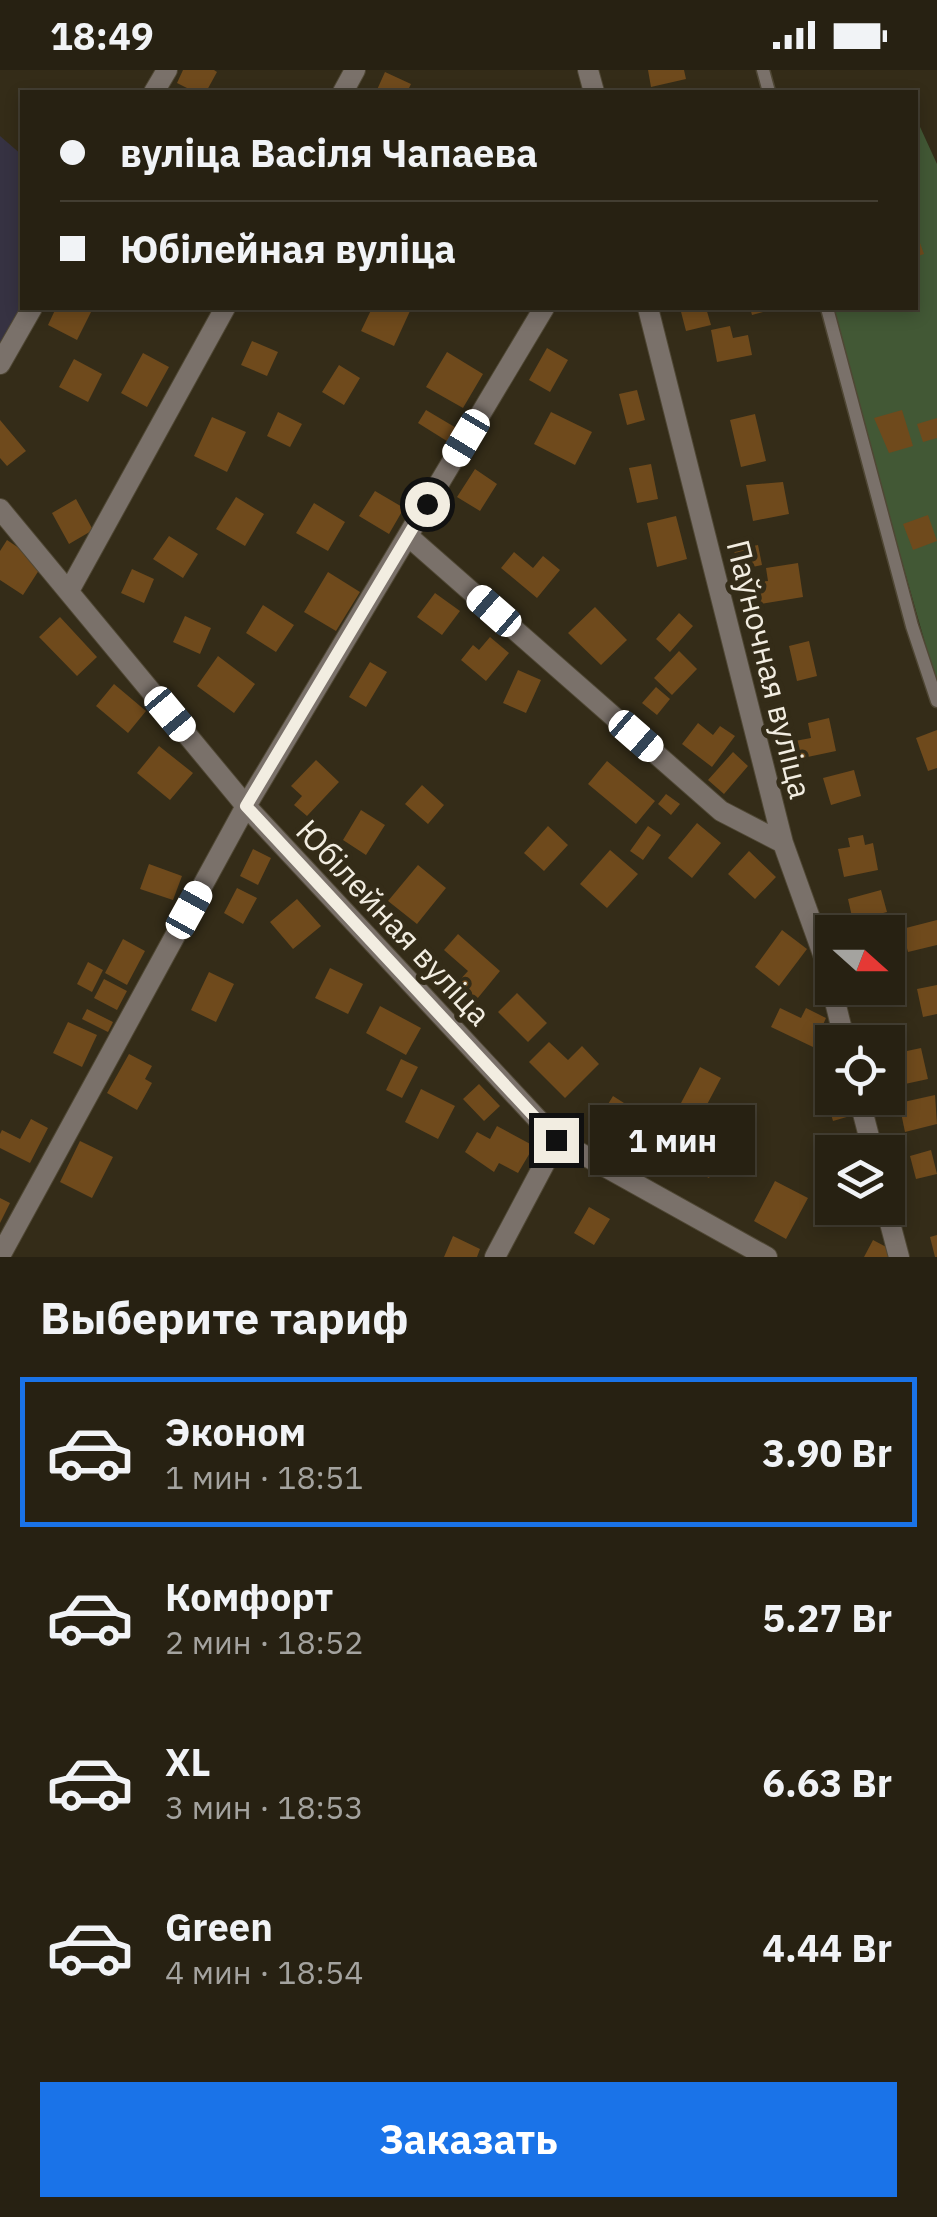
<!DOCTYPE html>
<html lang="ru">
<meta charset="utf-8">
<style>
body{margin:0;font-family:"IBM Plex Sans",sans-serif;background:#2f291b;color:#f1f3f6;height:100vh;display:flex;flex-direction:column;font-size:38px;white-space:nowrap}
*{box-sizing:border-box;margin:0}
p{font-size:32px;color:#a4a39f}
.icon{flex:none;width:55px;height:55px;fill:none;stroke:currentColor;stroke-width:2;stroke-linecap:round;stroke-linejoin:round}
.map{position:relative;height:1187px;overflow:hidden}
.drawer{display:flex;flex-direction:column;background:#272112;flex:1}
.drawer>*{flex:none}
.banner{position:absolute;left:20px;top:20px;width:898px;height:220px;border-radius:0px;box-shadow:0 5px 15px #0003,0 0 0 2px #433e32;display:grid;align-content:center;height:220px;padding:0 40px;background:#272112}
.needle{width:65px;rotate:111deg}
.tools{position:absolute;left:815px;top:845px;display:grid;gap:20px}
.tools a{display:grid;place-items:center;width:90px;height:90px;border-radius:0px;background:#272112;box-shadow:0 5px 15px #0003,0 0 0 2px #433e32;font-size:50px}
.end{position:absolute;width:45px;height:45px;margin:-22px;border:12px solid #f2ede1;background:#111;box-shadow:0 0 0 5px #111}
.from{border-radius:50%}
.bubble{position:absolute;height:70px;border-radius:0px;background:#272112;box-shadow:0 5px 15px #0003,0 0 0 2px #433e32;font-size:32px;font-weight:800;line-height:70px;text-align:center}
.car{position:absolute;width:30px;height:60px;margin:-30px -15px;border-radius:12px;box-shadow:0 0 8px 2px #0007;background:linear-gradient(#fff 24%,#345 0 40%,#fff 0 76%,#345 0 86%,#fff 0)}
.banner b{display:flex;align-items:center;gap:35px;height:95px;font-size:38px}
.banner b+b{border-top:2px solid #433e32}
.banner i{width:25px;height:25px;background:#f1f3f6}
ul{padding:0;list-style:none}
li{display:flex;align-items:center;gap:30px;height:150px;margin:0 20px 15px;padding:0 20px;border:5px solid transparent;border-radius:0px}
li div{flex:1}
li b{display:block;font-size:38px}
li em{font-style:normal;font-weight:800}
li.current{border-color:#1a73e8}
li>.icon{width:90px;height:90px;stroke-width:1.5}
h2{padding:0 40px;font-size:45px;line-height:120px}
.cta{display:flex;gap:20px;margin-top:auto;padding:20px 40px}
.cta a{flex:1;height:115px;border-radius:0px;background:#1a73e8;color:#fff;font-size:40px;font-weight:800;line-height:115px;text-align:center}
.status{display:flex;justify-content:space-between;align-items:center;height:70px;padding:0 50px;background:#272112;direction:ltr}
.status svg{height:28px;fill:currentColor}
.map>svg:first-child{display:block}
.education{fill:#363242}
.green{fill:#425835}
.building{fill:#6f4a1c}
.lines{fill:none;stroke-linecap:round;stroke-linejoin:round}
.service-casing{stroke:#4f4734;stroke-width:15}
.minor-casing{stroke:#4f4734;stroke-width:22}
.service{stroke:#7a716a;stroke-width:12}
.minor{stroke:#7a716a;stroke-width:20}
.route{stroke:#f2ede1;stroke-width:12}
.labels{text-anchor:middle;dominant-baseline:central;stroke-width:10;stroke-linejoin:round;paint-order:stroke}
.street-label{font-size:32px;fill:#f2ede1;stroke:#342c18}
</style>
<div class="status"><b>18:49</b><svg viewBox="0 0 49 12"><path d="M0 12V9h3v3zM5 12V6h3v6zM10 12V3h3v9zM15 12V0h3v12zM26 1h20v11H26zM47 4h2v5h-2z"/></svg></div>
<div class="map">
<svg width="937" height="1187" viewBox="0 0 937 1187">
<rect width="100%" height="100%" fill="#342c18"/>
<path class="education" d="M0 66 22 85V237L0 276Z"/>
<path class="green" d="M915 46 937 94V615L830 238H915Z"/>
<path class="building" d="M183 0H214L217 2 206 22H195L177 13Z
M648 0H684L686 9 651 17Z
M385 2 411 14 407 22H376Z
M915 159 924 184 915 187Z
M56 238 91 242 77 270 48 255Z
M372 238 410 241 394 276 361 261Z
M680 238H706L711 255 686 261Z
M750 238H774V239L752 245Z
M730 256 733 268 748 265 752 285 717 292 711 260Z
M252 271 278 282 267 306 241 295Z
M547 278 568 290 550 322 529 310Z
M447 282 483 304 463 338 426 317Z
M143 283 169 297 147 337 121 323Z
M74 289 102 304 88 332 59 317Z
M339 295 360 308 344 335 322 322Z
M637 320 645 350 627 355 619 324Z
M426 340 458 359 450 373 418 353Z
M902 340 913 376 889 383 874 348Z
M278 342 302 354 290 377 267 366Z
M551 342 592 362 575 395 534 374Z
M755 344 766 391 741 397 730 350Z
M212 347 246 362 227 402 194 386Z
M937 348V368L923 372 917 354Z
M0 350 26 381 7 396 0 388Z
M651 394 658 429 637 433 629 398Z
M475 399 497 414 480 441 457 427Z
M783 412 789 444 753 451 746 415Z
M375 421 404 438 389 464 359 446Z
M236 427 264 444 245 476 216 459Z
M76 429 93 460 69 474 52 443Z
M314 433 345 452 328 481 296 463Z
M928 445 937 471 913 480 903 454Z
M676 446 687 489 657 497 647 453Z
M169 466 198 484 183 508 153 489Z
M7 470 43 494 23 525 0 510V481Z
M758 475 762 495 738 500 734 480Z
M514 482 533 498 543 486 560 500 537 528 501 498Z
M798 493 803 527 760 534 757 512 768 511 766 498Z
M132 499 154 509 144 533 121 523Z
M328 502 360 522 336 561 304 542Z
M435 523 460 541 442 565 417 547Z
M263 535 294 555 276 582 246 563Z
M595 537 627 570 601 595 568 563Z
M679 543 693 556 670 582 656 569Z
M185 546 211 558 200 584 173 572Z
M60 547 97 587 77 606 39 567Z
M490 567 509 583 486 611 461 590 473 575 479 580Z
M809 571 817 606 797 611 789 576Z
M679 581 697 599 672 625 654 608Z
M218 586 255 614 234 643 197 616Z
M370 592 387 602 366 637 349 627Z
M518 600 541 610 526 643 503 633Z
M114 614 146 641 128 663 96 636Z
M656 617 670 629 657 645 642 633Z
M829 648 836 681 798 689 795 671 811 668 808 653Z
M698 653 713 665 720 656 735 666 712 697 682 674Z
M937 660V698L928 701 916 668Z
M159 676 193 703 170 730 137 703Z
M733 682 748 696 724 724 708 710Z
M316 690 339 712 307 746 294 735 302 726 291 716Z
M607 691 655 731 636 754 588 714Z
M854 700 861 726 831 735 823 708Z
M422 715 444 735 428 754 405 734Z
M666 724 680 734 671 745 658 734Z
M361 740 385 755 366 785 343 770Z
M697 753 721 773 692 808 668 788Z
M548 756 568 775 544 801 524 783Z
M648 756 661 765 643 790 630 781Z
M863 765 865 775 873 773 878 800 844 807 838 779 850 777 848 768Z
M253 779 271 788 258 815 240 806Z
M610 780 638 804 607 838 580 814Z
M749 781 776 807 755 829 728 804Z
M149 794 182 806 173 830 140 819Z
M418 795 446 818 417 854 388 831Z
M237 818 257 828 243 854 224 843Z
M881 820 887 842 853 851 848 829Z
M297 829 321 856 293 879 270 852Z
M937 850V875L908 882 902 859Z
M891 852 901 885 888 889V862L857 861Z
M782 860 807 879 779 916 755 897Z
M458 864 500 901 477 929 458 912 468 901 444 880Z
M123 869 145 881 127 915 105 903Z
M88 892 103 900 92 922 77 914Z
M905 896 907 911 888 914V899Z
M330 898 363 914 348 944 315 928Z
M209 902 234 914 216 952 191 940Z
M104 909 127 921 117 940 94 928Z
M937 915V944L923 947 917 919Z
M517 923 547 953 528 972 498 942Z
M380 936 421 958 406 985 366 963Z
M780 938 801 948 806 938 826 948 813 977 771 957Z
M87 939 113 952 108 962 82 949Z
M68 952 97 965 82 997 53 983Z
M549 972 568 990 582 976 599 994 565 1028 529 992Z
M921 978 928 1009 891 1017 888 985Z
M129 984 152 996 145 1009 152 1013 137 1040 107 1023Z
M401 989 418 997 402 1028 386 1020Z
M700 997 721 1008 702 1044 681 1033Z
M832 1000V1028H852L857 1044 833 1051 819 1004Z
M479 1014 500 1036 484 1051 463 1029Z
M421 1019 455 1036 438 1069 405 1052Z
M935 1025 937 1054 905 1062 899 1033Z
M613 1026 657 1054 639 1082 596 1054Z
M31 1049 48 1058 30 1093 0 1078V1064L2 1060 20 1069Z
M497 1056 534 1076 518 1103 499 1093 494 1102 465 1082 477 1062 490 1069Z
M80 1071 113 1087 92 1128 60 1112Z
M692 1072 720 1086 709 1108 681 1094Z
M931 1080 937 1104 916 1109 910 1086Z
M775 1111 808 1128 786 1169 754 1151Z
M0 1128 10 1133 0 1153Z
M589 1137 610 1149 594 1175 574 1163Z
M937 1165V1187H935L930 1167Z
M453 1166 480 1179 477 1187H444Z
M873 1170 892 1180 889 1187H864Z"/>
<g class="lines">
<g class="service-casing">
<path id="service" d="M763 0 769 22
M827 238 912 556 937 631"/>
</g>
<g class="minor-casing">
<path id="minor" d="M588 0 594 22
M154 22 167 0
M343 22 355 0
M648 238 783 773 824 887 845 972
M0 294 32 238
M0 439 246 736 557 1070 767 1187
M408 466 721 741 783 773
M69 521 225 238
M859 1028 873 1082
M886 1138 899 1187
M0 1186 246 736 544 238
M495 1187 557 1070"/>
</g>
<use href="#service" class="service"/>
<use href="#minor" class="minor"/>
</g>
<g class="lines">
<path class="route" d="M427 434 246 736 556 1070"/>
</g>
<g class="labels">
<g class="street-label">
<text transform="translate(770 599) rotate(76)">Паўночная вуліца</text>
<text transform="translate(394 852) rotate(47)">Юбілейная вуліца</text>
</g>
</g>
</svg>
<div class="tools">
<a><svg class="needle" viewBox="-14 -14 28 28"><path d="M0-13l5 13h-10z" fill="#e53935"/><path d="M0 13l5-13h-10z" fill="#a4a39f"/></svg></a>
<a><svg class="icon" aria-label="locate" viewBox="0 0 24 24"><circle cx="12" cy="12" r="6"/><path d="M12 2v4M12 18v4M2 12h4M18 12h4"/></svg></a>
<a><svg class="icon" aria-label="layers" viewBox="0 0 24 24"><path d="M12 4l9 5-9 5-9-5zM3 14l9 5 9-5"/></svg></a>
</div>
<i class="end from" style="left:427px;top:434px"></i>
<i class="end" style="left:556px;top:1070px"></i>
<div class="bubble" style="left:590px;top:1035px;width:165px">1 мин</div>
<i class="car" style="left:466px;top:368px;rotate:211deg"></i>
<i class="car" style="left:494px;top:541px;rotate:311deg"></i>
<i class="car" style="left:170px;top:644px;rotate:140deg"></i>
<i class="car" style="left:636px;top:666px;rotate:131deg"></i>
<i class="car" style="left:189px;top:840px;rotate:29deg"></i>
<div class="banner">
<b><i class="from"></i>вуліца Васіля Чапаева</b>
<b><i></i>Юбілейная вуліца</b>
</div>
</div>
<section class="drawer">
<h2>Выберите тариф</h2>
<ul>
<li class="current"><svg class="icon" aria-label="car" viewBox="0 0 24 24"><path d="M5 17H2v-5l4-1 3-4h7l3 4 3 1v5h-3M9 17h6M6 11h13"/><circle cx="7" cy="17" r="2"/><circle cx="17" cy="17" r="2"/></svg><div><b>Эконом</b><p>1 мин · 18:51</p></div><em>3.90 Br</em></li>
<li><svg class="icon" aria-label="car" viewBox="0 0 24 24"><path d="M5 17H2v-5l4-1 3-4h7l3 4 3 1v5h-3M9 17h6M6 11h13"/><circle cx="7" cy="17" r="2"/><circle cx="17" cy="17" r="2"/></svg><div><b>Комфорт</b><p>2 мин · 18:52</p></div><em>5.27 Br</em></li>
<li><svg class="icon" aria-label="car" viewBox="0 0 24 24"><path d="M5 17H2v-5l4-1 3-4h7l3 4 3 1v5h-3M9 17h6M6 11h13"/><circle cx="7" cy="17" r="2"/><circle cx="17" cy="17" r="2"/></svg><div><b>XL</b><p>3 мин · 18:53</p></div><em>6.63 Br</em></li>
<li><svg class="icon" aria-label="car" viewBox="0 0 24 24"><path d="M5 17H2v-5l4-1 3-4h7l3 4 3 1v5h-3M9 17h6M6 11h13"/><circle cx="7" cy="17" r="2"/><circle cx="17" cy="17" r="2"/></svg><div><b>Green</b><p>4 мин · 18:54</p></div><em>4.44 Br</em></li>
</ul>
<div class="cta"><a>Заказать</a></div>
</section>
